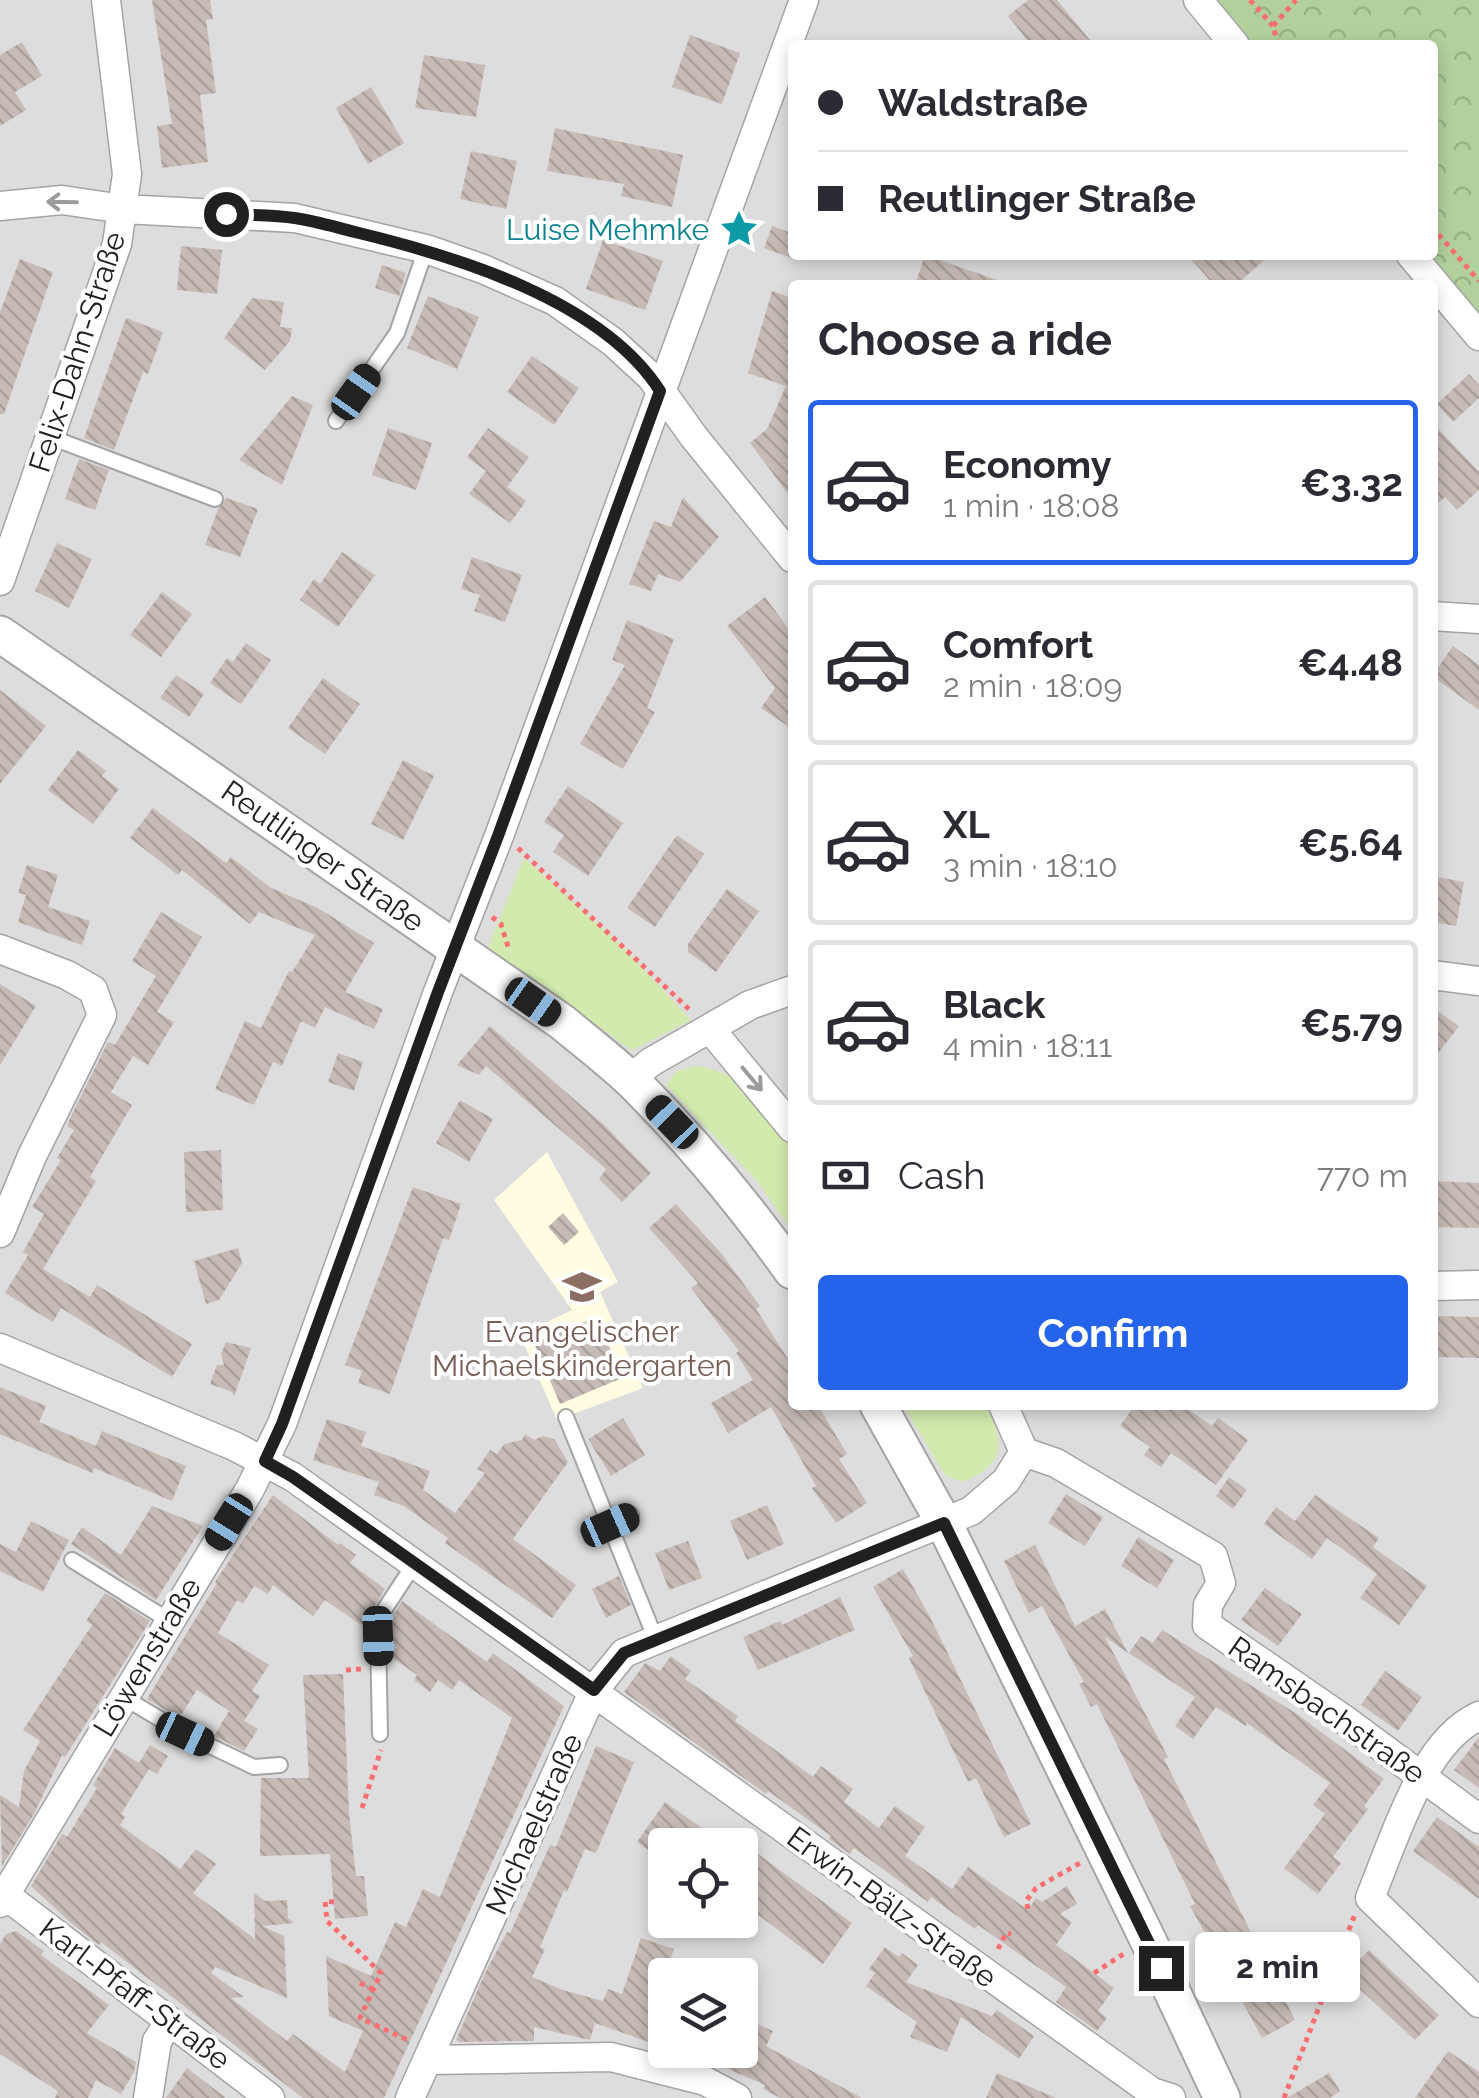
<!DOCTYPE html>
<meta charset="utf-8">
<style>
body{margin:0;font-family:Raleway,sans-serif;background:#f7f7f7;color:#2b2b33;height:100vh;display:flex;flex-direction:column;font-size:38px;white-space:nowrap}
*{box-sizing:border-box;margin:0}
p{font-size:32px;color:#7c7c81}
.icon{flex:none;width:55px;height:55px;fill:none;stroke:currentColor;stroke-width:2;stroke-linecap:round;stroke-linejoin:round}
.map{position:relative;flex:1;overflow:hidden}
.details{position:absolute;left:788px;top:280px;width:650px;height:1130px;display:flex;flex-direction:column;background:#fff;border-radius:10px;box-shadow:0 5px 15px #0003}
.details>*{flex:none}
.hud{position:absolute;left:788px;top:40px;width:650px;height:220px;border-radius:10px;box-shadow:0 5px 15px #0003;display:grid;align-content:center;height:220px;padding:0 30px;background:#fff}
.fabs{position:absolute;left:648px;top:1828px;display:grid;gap:20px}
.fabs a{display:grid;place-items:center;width:110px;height:110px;border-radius:10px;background:#fff;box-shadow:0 5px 15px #0003;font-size:50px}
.end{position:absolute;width:45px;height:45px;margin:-22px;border:12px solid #202020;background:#fff;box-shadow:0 0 0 5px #fff}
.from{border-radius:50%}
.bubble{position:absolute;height:70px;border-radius:10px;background:#fff;box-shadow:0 5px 15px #0003;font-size:32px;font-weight:700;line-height:70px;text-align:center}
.car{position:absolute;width:30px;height:60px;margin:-30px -15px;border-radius:12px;box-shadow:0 0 8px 2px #0007;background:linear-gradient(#222 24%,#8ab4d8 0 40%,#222 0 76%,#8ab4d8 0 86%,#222 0)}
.hud b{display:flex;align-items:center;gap:35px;height:95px;font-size:38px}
.hud b+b{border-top:2px solid #e1e1e2}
.hud i{width:25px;height:25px;background:#2b2b33}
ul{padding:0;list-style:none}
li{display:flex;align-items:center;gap:30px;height:165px;margin:0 20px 15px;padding:0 10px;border:5px solid #e1e1e2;border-radius:10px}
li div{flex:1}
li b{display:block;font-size:38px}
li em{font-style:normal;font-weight:700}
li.current{border-color:#2563eb}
li>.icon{width:90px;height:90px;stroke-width:1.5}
h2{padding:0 30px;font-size:45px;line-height:120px}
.pay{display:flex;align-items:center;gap:25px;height:110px;padding:0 30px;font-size:38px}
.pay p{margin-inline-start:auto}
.action{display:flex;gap:20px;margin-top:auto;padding:20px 30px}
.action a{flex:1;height:115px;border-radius:10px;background:#2563eb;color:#fff;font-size:40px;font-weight:700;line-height:115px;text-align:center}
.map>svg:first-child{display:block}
.residential{fill:#dedddd;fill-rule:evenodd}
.education{fill:#fffce2}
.grass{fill:#d2eaad}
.forest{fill:url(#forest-crowns)}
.building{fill:url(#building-back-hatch)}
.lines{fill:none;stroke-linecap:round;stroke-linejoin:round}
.service-casing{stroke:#a4a4a4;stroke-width:18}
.minor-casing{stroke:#a4a4a4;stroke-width:31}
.tertiary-casing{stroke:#a4a4a4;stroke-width:39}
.path{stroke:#fa6f71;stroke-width:5;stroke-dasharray:5 5;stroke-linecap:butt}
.service{stroke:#fff;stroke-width:14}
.minor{stroke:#fff;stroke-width:28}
.tertiary{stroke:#fff;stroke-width:35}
.oneway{stroke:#9b9b9b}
.route{stroke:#202020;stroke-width:12}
.labels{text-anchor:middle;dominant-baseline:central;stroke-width:8;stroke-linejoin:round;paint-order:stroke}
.culture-label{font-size:30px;fill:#0d838f;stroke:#fff;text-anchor:end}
.street-label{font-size:30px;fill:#202020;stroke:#fff}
.education-label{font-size:30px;fill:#785e54;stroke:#fff}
</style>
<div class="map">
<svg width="1479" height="2098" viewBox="0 0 1479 2098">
<defs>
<pattern id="forest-crowns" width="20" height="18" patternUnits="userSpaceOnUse" patternTransform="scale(2.5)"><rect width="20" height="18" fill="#b1d09c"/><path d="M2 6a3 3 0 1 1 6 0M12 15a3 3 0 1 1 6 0" fill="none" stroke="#98b286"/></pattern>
<pattern id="building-back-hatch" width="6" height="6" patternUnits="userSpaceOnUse" patternTransform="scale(2.5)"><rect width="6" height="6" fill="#c6bbb6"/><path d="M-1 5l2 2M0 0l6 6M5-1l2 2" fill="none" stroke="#aaa09c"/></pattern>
</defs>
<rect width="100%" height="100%" fill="#f1ece7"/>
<path class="residential" d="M0 0H1192L1231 45H792V255H1411L1479 336V2098H0ZM792 285H1432V1405H792ZM665 1845H740V1920H665ZM665 1975H740V2050H665Z"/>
<path class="education" d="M547 1152 618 1282 600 1292 643 1388 557 1420 520 1335 572 1310 494 1200Z"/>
<path class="grass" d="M524 858 619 943 691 1020 632 1050 487 950Z
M695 1066C742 1070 764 1110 792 1143V1231L756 1180 666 1085 677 1071Z
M903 1405H986C1005 1443 1006 1465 962 1482L945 1475Z"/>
<path class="forest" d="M1192 0H1479V336L1411 255H1432V45H1231Z"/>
<path class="building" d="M152 0H210L213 19 206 20 216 93 200 95 208 162 162 168 157 126 172 124Z
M1028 0H1057L1094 45H1031L1008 16Z
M690 35 740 53 722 104 672 87Z
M22 42 42 76 15 92 26 110 0 126V55Z
M424 55 485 65 476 117 415 108Z
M371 87 404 143 368 164 336 108Z
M555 128 683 155 672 207 621 196 624 184 547 171Z
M471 151 517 161 506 209 460 199Z
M772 226 792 233V258L764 248Z
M603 240 663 261 645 310 586 289Z
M181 246 222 250 217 294 177 290Z
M925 255 1003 282 1002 285H915Z
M1187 255H1270L1236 285H1214Z
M20 259 53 272 4 414H0V312Z
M382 265 406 273 399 296 375 288Z
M772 291 792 298 787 320 792 323V499L750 443 767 429 786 386 748 373Z
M428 296 479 317 457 369 407 348Z
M252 298 284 302 280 327 292 328 290 341 265 370 224 338Z
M126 318 163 332 148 374 143 372 114 450 84 438Z
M532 356 579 388 554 425 507 392Z
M1469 374 1479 385V398L1453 422 1437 404Z
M292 396 313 405 282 485 239 460Z
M1432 422 1479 472V490L1457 510 1445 497 1432 509Z
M388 428 432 443 416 490 372 475Z
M488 428 529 457 507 487 526 501 510 523 469 494 486 471 467 457Z
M79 459 109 470 95 510 65 499Z
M683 497 719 537 680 582 658 574 651 591 629 584 654 521 671 527Z
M226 498 258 509 240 557 205 545 218 509Z
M57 543 92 559 69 608 35 591Z
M342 552 375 575 338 627 300 600 314 579 320 584Z
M472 557 522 575 505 622 474 611 480 595 461 589Z
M162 592 192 614 161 657 130 635Z
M765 597 792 633V729L761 708 775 688 727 626Z
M627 620 674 639 647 708 655 712 623 769 580 744 625 665 612 660Z
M246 643 271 660 241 704 210 683 227 658 233 662Z
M1453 646 1479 665V710L1432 676Z
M176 675 204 694 189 717 160 698Z
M323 678 360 704 325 754 288 728Z
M0 690 46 726 0 784Z
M78 750 106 771 102 776 119 789 93 824 48 790Z
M403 760 434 776 403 840 371 824Z
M568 786 623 823 588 876 553 852 564 835 544 822Z
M153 808 226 863 231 857 271 888 318 908 374 943 345 992 383 1009 374 1029 325 1007 315 1028 301 1021 282 1066 273 1062 254 1105 215 1089 245 1021 261 1028 289 971 292 972 315 935 259 912 250 924 182 870 178 875 130 838Z
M677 835 704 854 655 927 627 908Z
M27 865 58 875 48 907 90 921 82 945 18 922 26 895 18 893Z
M1432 876 1464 882 1456 926 1432 922Z
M727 889 759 911 716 972 688 952V944Z
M161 912 202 937 157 1012 174 1022 148 1065 133 1056 111 1092 132 1105 90 1177 96 1181 43 1269 90 1297 97 1285 192 1344 172 1377 61 1308 53 1322 5 1293 28 1255 23 1252 44 1214 32 1207 61 1160 57 1158 74 1130 67 1126 70 1118 108 1042 115 1045 156 976 132 961Z
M0 984 36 1006 0 1065Z
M1432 1007 1459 1026 1432 1061Z
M490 1026 605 1126 651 1173 622 1202 599 1179 606 1169 486 1066 479 1075 457 1065Z
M338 1053 363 1062 354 1091 328 1082Z
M460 1100 493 1119 469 1162 436 1143Z
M221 1150 223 1210 186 1212 184 1152Z
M1432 1181 1479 1183V1228L1432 1227Z
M413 1187 461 1204 449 1240 443 1238 390 1394 358 1383 362 1371 345 1365Z
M676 1204 721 1253 760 1306 756 1309 792 1365V1405H818L847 1454 839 1459 867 1503 836 1523 812 1488 816 1486 771 1407 728 1433 711 1403 753 1380 736 1353 739 1351 691 1288 698 1283 649 1228Z
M563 1213 579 1232 564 1245 548 1227Z
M238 1248 242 1263 219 1300 206 1304 194 1261Z
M1432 1316 1479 1317V1358L1432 1357Z
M597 1317 622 1378 560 1404 534 1343Z
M226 1342 251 1348 234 1397 232 1392 210 1384 217 1365H224L221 1354Z
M0 1387 46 1406 39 1422 96 1446 102 1431 186 1466 172 1501 94 1468 92 1473 0 1434Z
M1135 1405H1182L1212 1426 1218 1418 1248 1440 1216 1485 1171 1453 1161 1467 1144 1455 1150 1447 1120 1426Z
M623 1418 645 1455 611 1476 588 1439Z
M327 1419 366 1432 361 1446 430 1471 423 1490 455 1513 485 1473 477 1469 490 1450 497 1454 504 1444 522 1440 525 1434 534 1440 543 1436 554 1439 568 1462 513 1539 576 1585 552 1618 445 1543 448 1538 404 1506 374 1495 379 1482 313 1460Z
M1229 1477 1247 1490 1233 1509 1216 1496Z
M1066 1494 1103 1517 1085 1546 1048 1523Z
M273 1495 338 1545 340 1543 356 1555 350 1563 385 1589 374 1607 369 1627 363 1623 361 1625 325 1600 313 1616 273 1585 268 1594 254 1586 243 1604 237 1600 218 1633 269 1665 252 1691 260 1696 244 1721 258 1729 244 1751 214 1736 229 1711 242 1719 197 1690 179 1718 147 1699 217 1583 215 1582Z
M1315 1495 1379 1538 1373 1547 1427 1586 1399 1625 1360 1598 1377 1574 1327 1538 1312 1559 1264 1524 1276 1507 1295 1521Z
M767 1505 784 1544 747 1560 730 1521Z
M152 1506 203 1526 156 1600 71 1544 82 1527 121 1555Z
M31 1521 69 1540 43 1592 0 1571V1544L16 1552Z
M1138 1537 1174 1560 1157 1588 1121 1566Z
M688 1541 702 1578 669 1590 655 1553Z
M1035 1545 1075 1626 1105 1609 1128 1653 1105 1637 1168 1757 1164 1759 1295 2020 1262 2038 1190 1906 1195 1904 1097 1704 1091 1707 1079 1684 1084 1682 1042 1606 1029 1613 1004 1561Z
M903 1569 930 1617 1031 1824 1004 1837 976 1778 968 1782 909 1658 913 1656 873 1587Z
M619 1576 631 1605 606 1618 592 1589Z
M1265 1588 1302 1614 1278 1646 1241 1620Z
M105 1593 150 1621 65 1757 62 1755 34 1814 2 1866 0 1795 19 1807 24 1771 40 1741 23 1730 92 1625 86 1621Z
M840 1597 855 1630 758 1670 743 1637 780 1621 782 1625Z
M402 1601 487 1662 493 1653 564 1706 384 2098H303L101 1942 99 1945 71 1923 31 1886 62 1834 67 1837 97 1788 93 1785 115 1748 142 1765 139 1763 150 1745 168 1756 157 1774 149 1769 121 1814 125 1817 120 1825 180 1869 196 1849 216 1864 193 1893 255 1939 254 1893 265 1901 287 1900 288 1918 294 1923 262 1926 284 1936 287 1998 215 1967 211 1973 244 1997 231 1998 287 2041 293 2034 345 2072 363 2031 329 2016 326 1956 371 1976 395 1922 406 1927 423 1889 440 1897 512 1718 459 1680 452 1690 438 1680 430 1692 414 1680 417 1675 390 1656 397 1647 389 1637 394 1614Z
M1162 1630 1297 1714 1384 1779 1364 1806 1368 1809 1333 1857 1341 1863 1318 1894 1284 1868 1325 1814 1313 1805 1330 1783 1247 1723 1246 1726 1216 1707 1193 1739 1175 1726 1195 1697 1129 1653 1141 1636 1153 1643Z
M671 1656 691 1671 685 1679 738 1716 735 1721 813 1777 821 1766 853 1789 844 1802 879 1828 895 1806 925 1827 905 1856 952 1889 968 1867 1028 1910 1036 1898 1042 1902 1067 1886 1077 1904 1060 1914 1072 1922 1056 1945 1114 1988 1098 2011 1107 2018 1097 2031 1056 2002 1066 1987 978 1925 975 1929 931 1897 928 1902 854 1848 850 1854 829 1839 831 1836 768 1791 766 1794 624 1692 645 1663 660 1671Z
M1385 1671 1422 1697 1398 1731 1361 1705Z
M343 1674 349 1813 356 1876H364L368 1916 335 1919 330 1854 260 1856 261 1778H309L303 1675Z
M1479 1737V1788L1454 1770Z
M596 1746 634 1762 596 1853 585 1849 567 1892 564 1890 540 1947 545 1949 532 1977 563 1990 603 2001 608 1989 622 1994 641 1938 674 1949 658 1996 665 1999V2011L654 2044 595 2023 590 2040 534 2027V2041L460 2042 456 2040 485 1973 507 1932 510 1933 550 1845 556 1847Z
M665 1802 726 1845H665V1862L637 1842Z
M1437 1817 1479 1847V1899L1413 1851Z
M754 1851 852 1923 823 1964 740 1901V1870Z
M16 1931 44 1951 41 1955 109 2005 87 2033 136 2062 134 2072 121 2094 96 2080 88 2098H55L58 2091 0 2054V1944L6 1934Z
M885 1947 899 1957 902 1953 918 1965 906 1982 992 2016 997 2010 1034 2036 1019 2059 961 2017 947 2052 910 2037 917 2022 866 1986 875 1973 869 1969Z
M1369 1950 1439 2015 1415 2040 1344 1975Z
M740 2016 773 2031 766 2046 862 2098H780L763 2089 765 2085 684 2050H740Z
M1448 2051 1479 2072V2098H1415Z
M187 2068 226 2098H166Z
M997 2073 1056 2098H986Z
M1329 2073 1340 2091 1330 2098H1287Z"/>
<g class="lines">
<g class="service-casing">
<path id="service" d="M336 421 397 333 426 249
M50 437 215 499
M566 1417 656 1640
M610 1525 631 1515
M72 1560 168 1620
M123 1697 185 1734 254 1767 280 1765
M380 1734 378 1636 384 1610 415 1563"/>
</g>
<g class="minor-casing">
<path id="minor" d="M1198 0 1235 45
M0 206 62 200 123 209 295 218 426 249 483 269 555 301 613 342 651 377 694 437 792 558
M1411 255 1479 336
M0 581 117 244 127 174 106 0
M1432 616 1479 619
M0 949 67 975 93 990 102 1015 32 1156 0 1233
M1432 975 1479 981
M711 1030 792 1128
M630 1079 651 1062 750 1005 792 990
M1432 1286 1479 1285
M0 1348 234 1446 293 1477 1152 2092 1171 2098
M1003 1405 1024 1452
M1024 1452 1056 1463 1213 1556 1221 1583 1208 1605 1207 1625 1345 1720 1479 1819
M1479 1716C1422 1741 1393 1843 1370 1898L1479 2003
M0 1891 270 2098
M0 1903 250 1489 282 1424 438 992 499 836 804 0
M427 2060 611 2057 705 2081 737 2098
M148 2098 157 2041 169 2022
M410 2098 594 1690 624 1653 971 1511 1006 1481 1024 1452"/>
</g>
<g class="tertiary-casing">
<path id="tertiary" d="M0 634 562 1022C586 1042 611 1061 633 1082 692 1141 744 1204 792 1271
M878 1405 944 1523 1148 1940 1222 2098"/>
</g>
<path class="path" d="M1250 0 1273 26
M1278 45 1273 26 1296 0
M1432 227 1479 281
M518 848 692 1012
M492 917 501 924 509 950
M346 1670 361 1669
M362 1808 381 1750
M334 1902 325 1901 327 1921 381 1973 360 2018 410 2041
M1028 1909 1026 1901 1036 1888 1080 1863
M998 1949 1006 1933 1011 1934
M1094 1973 1125 1953
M360 1983 373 1989
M1284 2098 1355 1914"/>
<use href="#service" class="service"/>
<use href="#minor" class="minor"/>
<use href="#tertiary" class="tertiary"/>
</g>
<defs><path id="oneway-shaft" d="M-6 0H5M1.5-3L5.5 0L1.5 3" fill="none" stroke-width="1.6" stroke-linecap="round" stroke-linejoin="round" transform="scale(2.5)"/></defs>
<g class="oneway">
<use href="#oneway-shaft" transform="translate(62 202) rotate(-179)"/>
<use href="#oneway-shaft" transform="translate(752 1079) rotate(50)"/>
</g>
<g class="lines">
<path class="route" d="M226 214C249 215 273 215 295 218 315 221 335 227 355 232 455 256 602 300 660 391L498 836 438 992 282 1424 265 1461 293 1477 594 1690 624 1653 944 1523 1161 1968"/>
</g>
<defs>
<g id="sight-bare" transform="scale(3)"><path d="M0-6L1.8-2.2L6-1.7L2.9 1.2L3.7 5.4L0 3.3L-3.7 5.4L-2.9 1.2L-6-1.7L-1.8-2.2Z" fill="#0f9aa8" stroke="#fff" stroke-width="2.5" paint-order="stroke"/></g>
<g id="school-bare" transform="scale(3)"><path d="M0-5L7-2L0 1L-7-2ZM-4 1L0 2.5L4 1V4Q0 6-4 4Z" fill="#8d6e63" stroke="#fff" stroke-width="2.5" paint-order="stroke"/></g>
</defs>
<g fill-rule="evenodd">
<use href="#sight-bare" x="739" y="229"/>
<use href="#school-bare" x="582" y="1287"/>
</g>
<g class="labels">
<g class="culture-label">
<text x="709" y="229">Luise Mehmke</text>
</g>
<g class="street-label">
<text transform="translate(77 352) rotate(-72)">Felix-Dahn-Straße</text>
<text transform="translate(323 856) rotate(35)">Reutlinger Straße</text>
<text transform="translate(147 1657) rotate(-59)">Löwenstraße</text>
<text transform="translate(1327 1710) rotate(35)">Ramsbachstraße</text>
<text transform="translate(534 1824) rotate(-66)">Michaelstraße</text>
<text transform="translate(892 1907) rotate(36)">Erwin-Bälz-Straße</text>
<text transform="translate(135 1994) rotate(37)">Karl-Pfaff-Straße</text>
</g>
<g class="education-label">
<text x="582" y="1331">Evangelischer<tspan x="582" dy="34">Michaelskindergarten</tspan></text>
</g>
</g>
</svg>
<div class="fabs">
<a><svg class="icon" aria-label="locate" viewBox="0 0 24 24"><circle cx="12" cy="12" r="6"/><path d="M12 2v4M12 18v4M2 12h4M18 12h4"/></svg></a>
<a><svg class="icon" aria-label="layers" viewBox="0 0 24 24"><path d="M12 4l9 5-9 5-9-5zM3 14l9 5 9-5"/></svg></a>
</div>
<i class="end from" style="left:226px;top:214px"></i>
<i class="end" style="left:1161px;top:1968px"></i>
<div class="bubble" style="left:1195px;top:1932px;width:165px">2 min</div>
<i class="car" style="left:356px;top:392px;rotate:35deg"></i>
<i class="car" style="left:533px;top:1002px;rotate:125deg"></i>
<i class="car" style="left:672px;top:1122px;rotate:316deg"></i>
<i class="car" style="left:229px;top:1522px;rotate:212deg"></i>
<i class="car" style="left:610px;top:1525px;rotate:66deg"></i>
<i class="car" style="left:378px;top:1636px;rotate:178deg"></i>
<i class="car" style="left:185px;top:1734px;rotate:115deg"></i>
<div class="hud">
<b><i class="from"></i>Waldstraße</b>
<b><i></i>Reutlinger Straße</b>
</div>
<section class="details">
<h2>Choose a ride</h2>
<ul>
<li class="current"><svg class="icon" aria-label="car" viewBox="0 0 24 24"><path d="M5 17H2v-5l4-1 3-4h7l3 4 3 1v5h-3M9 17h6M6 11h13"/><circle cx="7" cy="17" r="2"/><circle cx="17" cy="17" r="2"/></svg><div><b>Economy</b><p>1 min · 18:08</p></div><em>€3.32</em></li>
<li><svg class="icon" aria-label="car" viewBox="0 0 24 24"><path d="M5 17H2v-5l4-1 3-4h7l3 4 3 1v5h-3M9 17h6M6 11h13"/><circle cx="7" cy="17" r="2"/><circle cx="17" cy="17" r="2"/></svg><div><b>Comfort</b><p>2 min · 18:09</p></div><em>€4.48</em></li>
<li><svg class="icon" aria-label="car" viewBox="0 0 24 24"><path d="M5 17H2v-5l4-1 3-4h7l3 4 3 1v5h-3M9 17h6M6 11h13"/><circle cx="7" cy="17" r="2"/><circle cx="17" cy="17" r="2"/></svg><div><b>XL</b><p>3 min · 18:10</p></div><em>€5.64</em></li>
<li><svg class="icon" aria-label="car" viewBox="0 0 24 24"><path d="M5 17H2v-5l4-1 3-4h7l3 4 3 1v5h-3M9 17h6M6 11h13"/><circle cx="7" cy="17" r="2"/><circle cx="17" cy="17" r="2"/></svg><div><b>Black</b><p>4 min · 18:11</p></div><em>€5.79</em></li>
</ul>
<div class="pay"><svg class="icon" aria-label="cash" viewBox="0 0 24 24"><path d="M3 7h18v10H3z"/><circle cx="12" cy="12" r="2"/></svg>Cash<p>770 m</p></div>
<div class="action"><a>Confirm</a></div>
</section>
</div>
